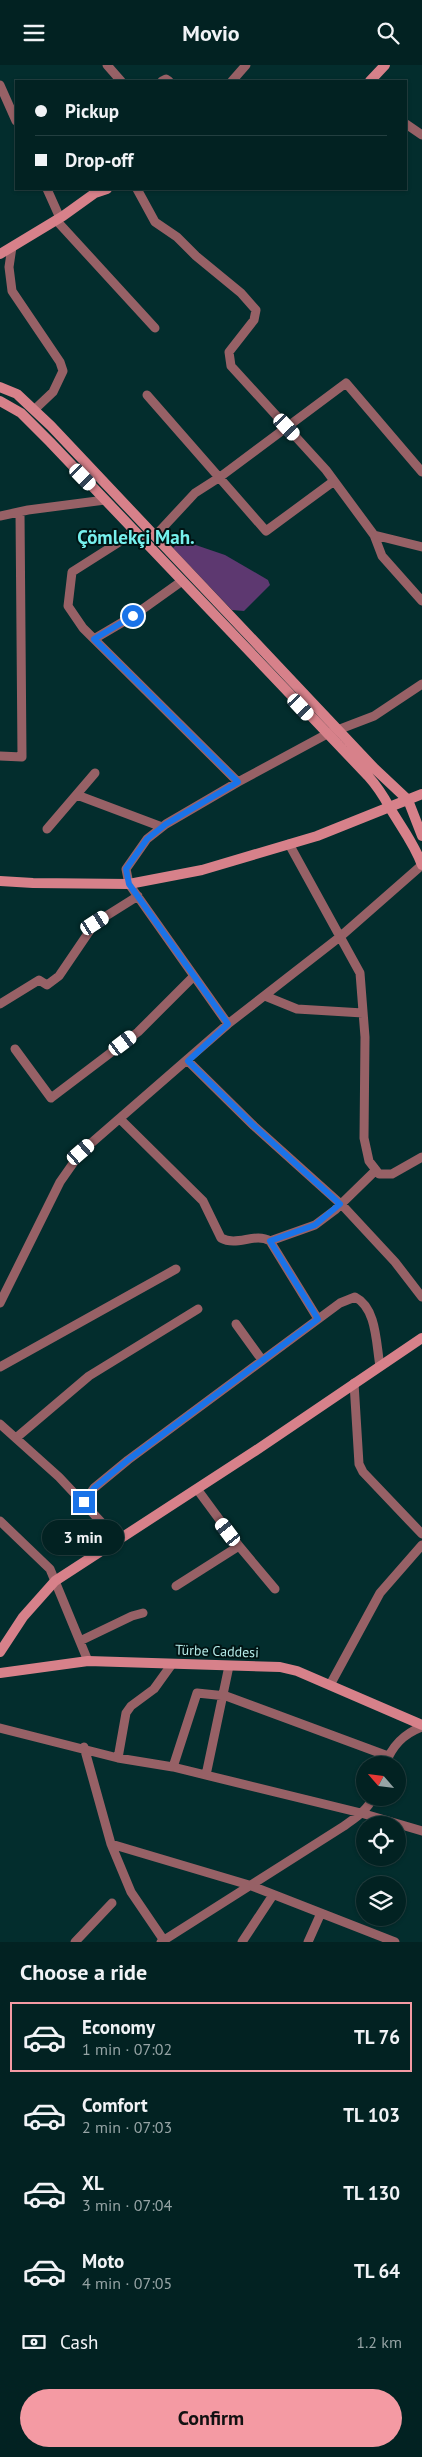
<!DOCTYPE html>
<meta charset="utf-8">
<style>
body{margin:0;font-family:"PT Sans",sans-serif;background:#102f2f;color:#f1f3f6;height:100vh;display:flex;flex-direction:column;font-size:19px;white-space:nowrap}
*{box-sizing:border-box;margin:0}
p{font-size:16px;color:#96a4a5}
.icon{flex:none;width:28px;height:28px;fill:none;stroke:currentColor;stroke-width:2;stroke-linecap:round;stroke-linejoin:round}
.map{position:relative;height:1877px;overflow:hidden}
.side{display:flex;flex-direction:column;background:#022222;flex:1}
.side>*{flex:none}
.guide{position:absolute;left:15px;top:15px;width:392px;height:110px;border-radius:0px;box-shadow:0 1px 4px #0004,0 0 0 1px #233f40;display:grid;align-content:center;height:110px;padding:0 20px;background:#022222}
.needle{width:32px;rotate:298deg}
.tools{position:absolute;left:356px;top:1691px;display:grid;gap:10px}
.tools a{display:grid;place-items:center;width:50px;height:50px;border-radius:50%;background:#022222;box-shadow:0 1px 4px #0004,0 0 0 1px #233f40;font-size:25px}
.end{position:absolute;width:22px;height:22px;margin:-11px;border:6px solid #1a73e8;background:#fff;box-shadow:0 0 0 2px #fff}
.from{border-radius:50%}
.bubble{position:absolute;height:35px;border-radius:18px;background:#022222;box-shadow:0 1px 4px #0004,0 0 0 1px #233f40;font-size:16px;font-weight:700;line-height:35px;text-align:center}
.car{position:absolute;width:15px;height:30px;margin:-15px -8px;border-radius:6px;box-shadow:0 0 4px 1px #0007;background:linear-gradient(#fff 24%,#345 0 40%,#fff 0 76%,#345 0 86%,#fff 0)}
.guide b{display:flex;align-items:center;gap:18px;height:48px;font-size:19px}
.guide b+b{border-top:1px solid #233f40}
.guide i{width:12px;height:12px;background:#f1f3f6}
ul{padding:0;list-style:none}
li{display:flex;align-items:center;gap:15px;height:70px;margin:0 10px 8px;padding:0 10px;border:2px solid transparent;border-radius:0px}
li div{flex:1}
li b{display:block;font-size:19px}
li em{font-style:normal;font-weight:700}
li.active{border-color:#f49aa3}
li>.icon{width:45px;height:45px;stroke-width:1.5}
h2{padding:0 20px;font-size:22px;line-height:60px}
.pay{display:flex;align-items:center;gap:12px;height:55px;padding:0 20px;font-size:19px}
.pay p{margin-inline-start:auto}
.button{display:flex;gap:10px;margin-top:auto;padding:10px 20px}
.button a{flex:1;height:58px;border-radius:30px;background:#f49aa3;color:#111;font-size:20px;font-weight:700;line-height:58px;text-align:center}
header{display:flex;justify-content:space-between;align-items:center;height:65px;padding:0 20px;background:#022222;font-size:22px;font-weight:700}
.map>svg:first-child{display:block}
.green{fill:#5d3870}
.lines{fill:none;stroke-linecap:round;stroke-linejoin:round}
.street{stroke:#976166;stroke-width:9}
.secondary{stroke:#d7818a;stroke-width:10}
.route{stroke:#1a73e8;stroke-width:6}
.labels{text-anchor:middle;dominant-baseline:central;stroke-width:4;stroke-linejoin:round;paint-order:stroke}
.street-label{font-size:14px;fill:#b5eae8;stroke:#001414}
.district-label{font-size:19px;font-weight:bold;fill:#77f1ee;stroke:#001414}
</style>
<header><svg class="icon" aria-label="menu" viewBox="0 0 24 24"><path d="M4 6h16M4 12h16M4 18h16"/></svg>Movio<svg class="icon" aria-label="search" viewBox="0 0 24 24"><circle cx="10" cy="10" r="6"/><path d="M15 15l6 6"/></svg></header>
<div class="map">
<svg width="422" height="1877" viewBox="0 0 422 1877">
<rect width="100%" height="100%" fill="#032d2d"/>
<path class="green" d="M181 475 225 490 268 515 270 520 244 546 232 545 173 483Z"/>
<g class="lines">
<path class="street" d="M107 0 121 16
M162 16 166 14 169 16
M232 16 246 0
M0 20 16 56
M406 59 422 70
M47 124 60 153
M137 124 155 157 177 172 196 191 241 228 256 245 254 255 229 287 231 301 326 405 374 470 382 491 422 536
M56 155 155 263
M12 182 9 202 12 226 60 297 63 306 53 327 34 345
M147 330 266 466 334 416
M0 451 28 445 105 435
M135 467 72 507 68 541 83 563 238 717
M374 470 422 482
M155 471 195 428 220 412 346 318 422 407
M94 574 133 551 182 516
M0 691 22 692 20 447
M77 730 162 762
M47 764 95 708
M289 779 360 908 365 972 364 1073 369 1096 379 1109H392L422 1092
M265 931 297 944 363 948
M0 939 39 915 47 920 59 911 95 858 138 831
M228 959 129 819 126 804 147 774 166 759 238 717 327 669 374 651 422 619
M15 984 51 1033 138 967 194 911
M188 996 254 1061 343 1141 395 1197 422 1232
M120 1054 203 1136 221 1173C237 1182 255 1167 270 1176L318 1254
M270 1176 315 1160 335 1145 376 1105
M0 1238 60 1117 81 1087 228 959 341 871 422 800
M236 1259 262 1295
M0 1302 176 1204
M354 1318 359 1399 363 1407 422 1469
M0 1359 59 1412 118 1475
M16 1373 89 1311 198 1244
M84 1437 94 1423 128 1395 340 1238 355 1232C377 1243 376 1279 380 1301
M0 1456 50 1504 88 1596
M239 1481 275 1524
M176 1521 239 1481 197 1424
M80 1576 132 1551 143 1548
M330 1620 380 1528 422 1480
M0 1663 118 1693 173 1702 361 1748 422 1766
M84 1682 111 1779 131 1827 165 1877
M118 1693 126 1648 131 1641 154 1624 172 1599
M385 1700C392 1681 403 1669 422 1662
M173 1702 197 1628 226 1631 388 1691
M206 1710 229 1601
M111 1779 249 1820 395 1877
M75 1877 112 1838
M161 1877 344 1761C355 1753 368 1745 373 1732
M242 1877 273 1830
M308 1877 321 1848"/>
<path class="secondary" d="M370 16 385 0
M0 189 63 151 95 128 107 124
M0 322 17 329 51 361 375 704 408 735 422 771
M0 336 21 348 50 377 368 711C377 721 383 730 390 743 401 762 414 778 422 800
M0 816 33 818 129 819 202 805 317 771 422 729
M0 1587 23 1552 55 1516 255 1386 422 1273
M0 1608 88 1596 280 1602 297 1606 422 1660"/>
</g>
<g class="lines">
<path class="route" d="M84 1437 94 1423 128 1395 318 1254 270 1176 315 1160 340 1139 254 1061 188 996 228 959 129 819 126 804 147 774 166 759 238 717 94 574 133 551"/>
</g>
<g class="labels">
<g class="street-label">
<text transform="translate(217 1586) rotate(2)">Türbe Caddesi</text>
</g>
<g class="district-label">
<text x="136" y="472">Çömlekçi Mah.</text>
</g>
</g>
</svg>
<div class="tools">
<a><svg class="needle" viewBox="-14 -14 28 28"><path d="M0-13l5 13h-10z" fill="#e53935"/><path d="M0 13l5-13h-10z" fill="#96a4a5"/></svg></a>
<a><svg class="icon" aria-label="locate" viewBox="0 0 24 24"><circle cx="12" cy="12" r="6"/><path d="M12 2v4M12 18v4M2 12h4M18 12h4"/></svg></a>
<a><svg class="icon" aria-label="layers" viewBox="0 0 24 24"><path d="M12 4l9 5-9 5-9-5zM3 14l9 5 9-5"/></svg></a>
</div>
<i class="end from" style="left:133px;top:551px"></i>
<i class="end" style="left:84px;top:1437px"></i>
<div class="bubble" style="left:42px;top:1455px;width:82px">3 min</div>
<i class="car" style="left:287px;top:362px;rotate:137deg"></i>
<i class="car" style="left:83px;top:412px;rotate:136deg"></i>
<i class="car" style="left:301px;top:642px;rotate:137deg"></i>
<i class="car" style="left:95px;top:858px;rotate:57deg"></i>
<i class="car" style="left:123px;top:978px;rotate:53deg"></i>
<i class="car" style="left:81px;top:1087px;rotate:49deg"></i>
<i class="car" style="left:228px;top:1467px;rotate:323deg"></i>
<div class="guide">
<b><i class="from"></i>Pickup</b>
<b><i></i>Drop-off</b>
</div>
</div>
<section class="side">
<h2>Choose a ride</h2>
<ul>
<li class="active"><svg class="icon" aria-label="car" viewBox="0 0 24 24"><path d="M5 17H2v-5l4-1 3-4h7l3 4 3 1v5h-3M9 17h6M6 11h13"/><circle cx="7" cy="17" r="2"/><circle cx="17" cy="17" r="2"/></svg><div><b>Economy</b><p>1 min · 07:02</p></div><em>TL 76</em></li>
<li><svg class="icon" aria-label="car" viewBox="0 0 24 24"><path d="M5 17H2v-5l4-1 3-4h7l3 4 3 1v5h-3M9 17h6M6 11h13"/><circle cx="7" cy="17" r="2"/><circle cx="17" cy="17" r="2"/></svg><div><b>Comfort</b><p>2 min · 07:03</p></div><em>TL 103</em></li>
<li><svg class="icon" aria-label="car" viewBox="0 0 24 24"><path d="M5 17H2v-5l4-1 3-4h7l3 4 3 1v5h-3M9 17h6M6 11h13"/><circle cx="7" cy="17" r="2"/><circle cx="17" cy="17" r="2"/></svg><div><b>XL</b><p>3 min · 07:04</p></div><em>TL 130</em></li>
<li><svg class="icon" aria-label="car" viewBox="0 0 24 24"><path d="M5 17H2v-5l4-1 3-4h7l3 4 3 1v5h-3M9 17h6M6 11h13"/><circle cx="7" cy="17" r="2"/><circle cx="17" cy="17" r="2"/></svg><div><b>Moto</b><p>4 min · 07:05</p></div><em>TL 64</em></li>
</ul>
<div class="pay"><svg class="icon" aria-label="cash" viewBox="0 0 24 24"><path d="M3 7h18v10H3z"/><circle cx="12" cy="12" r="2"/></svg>Cash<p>1.2 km</p></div>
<div class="button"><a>Confirm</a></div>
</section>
